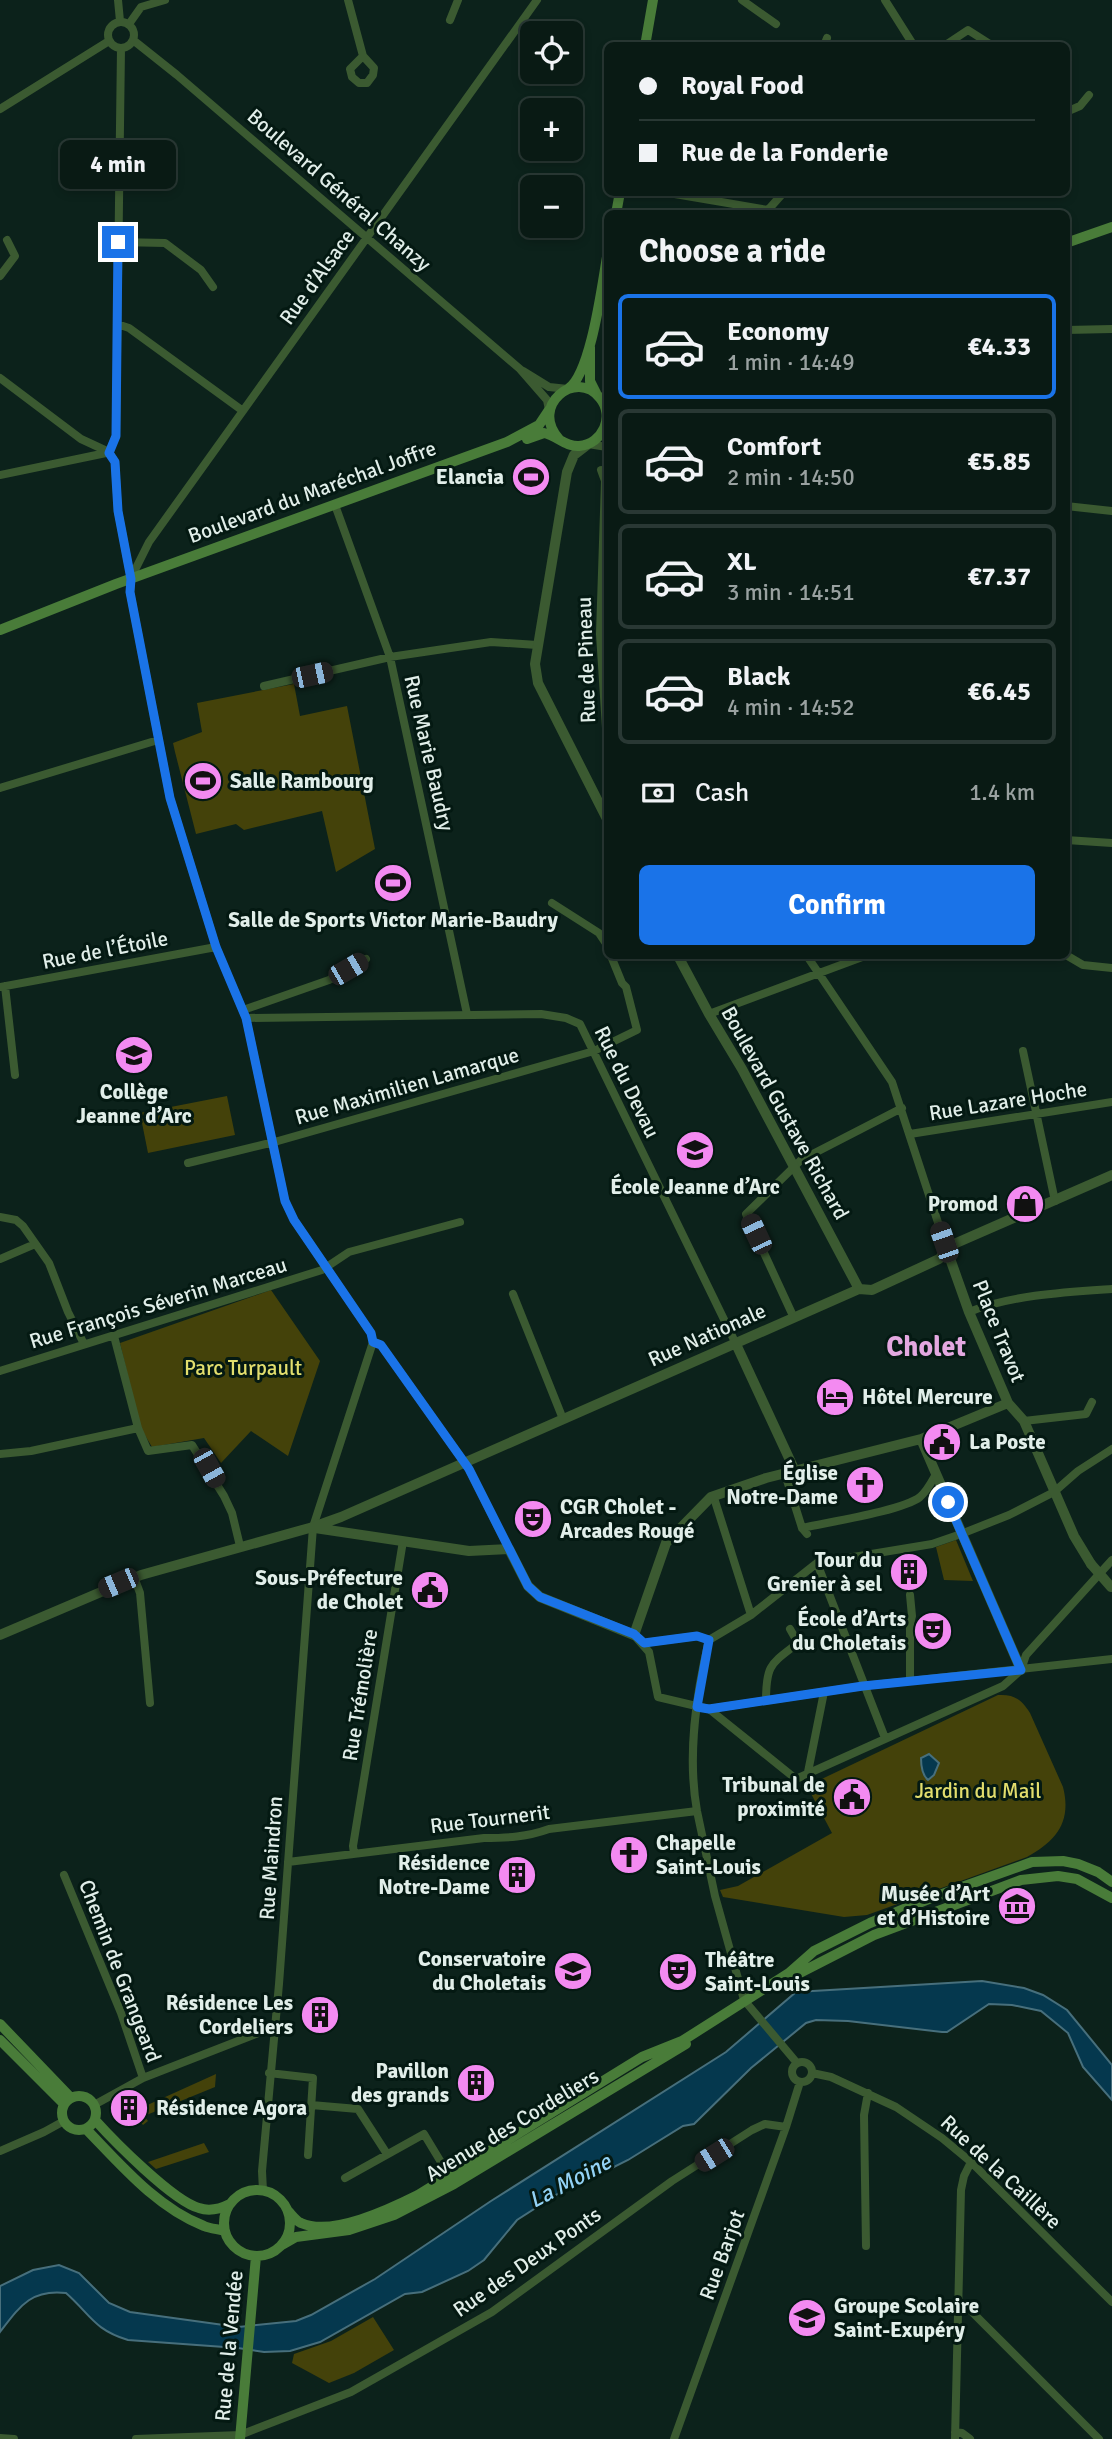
<!DOCTYPE html>
<meta charset="utf-8">
<style>
body{margin:0;font-family:Signika,sans-serif;background:#12231d;color:#f1f3f6;height:100vh;display:flex;flex-direction:column;font-size:26px;white-space:nowrap}
*{box-sizing:border-box;margin:0}
p{font-size:23px;color:#99a1a0}
.icon{flex:none;width:38px;height:38px;fill:none;stroke:currentColor;stroke-width:2;stroke-linecap:round;stroke-linejoin:round}
.map{position:relative;flex:1;overflow:hidden}
.side{position:absolute;left:604px;top:210px;width:466px;height:749px;display:flex;flex-direction:column;background:#091a14;border-radius:10px;box-shadow:0 4px 10px #0003,0 0 0 2px #293834}
.side>*{flex:none}
.banner{position:absolute;left:604px;top:42px;width:466px;height:154px;border-radius:10px;box-shadow:0 4px 10px #0003,0 0 0 2px #293834;display:grid;align-content:center;height:154px;padding:0 35px;background:#091a14}
.fabs{position:absolute;left:520px;top:21px;display:grid;gap:14px}
.fabs a{display:grid;place-items:center;width:63px;height:63px;border-radius:10px;background:#091a14;box-shadow:0 4px 10px #0003,0 0 0 2px #293834;font-size:35px}
.end{position:absolute;width:32px;height:32px;margin:-16px;border:9px solid #1a73e8;background:#fff;box-shadow:0 0 0 4px #fff}
.from{border-radius:50%}
.bubble{position:absolute;height:49px;border-radius:10px;background:#091a14;box-shadow:0 4px 10px #0003,0 0 0 2px #293834;font-size:23px;font-weight:700;line-height:49px;text-align:center}
.car{position:absolute;width:21px;height:42px;margin:-21px -10px;border-radius:9px;box-shadow:0 0 5px 2px #0007;background:linear-gradient(#222 24%,#8ab4d8 0 40%,#222 0 76%,#8ab4d8 0 86%,#222 0)}
.banner b{display:flex;align-items:center;gap:24px;height:66px;font-size:26px}
.banner b+b{border-top:2px solid #293834}
.banner i{width:18px;height:18px;background:#f1f3f6}
ul{padding:0;list-style:none}
li{display:flex;align-items:center;gap:21px;height:105px;margin:0 14px 10px;padding:0 21px;border:4px solid #293834;border-radius:10px}
li div{flex:1}
li b{display:block;font-size:26px}
li em{font-style:normal;font-weight:700}
li.current{border-color:#1a73e8}
li>.icon{width:63px;height:63px;stroke-width:1.5}
h2{padding:0 35px;font-size:32px;line-height:84px}
.pay{display:flex;align-items:center;gap:18px;height:77px;padding:0 35px;font-size:26px}
.pay p{margin-inline-start:auto}
.action{display:flex;gap:14px;margin-top:auto;padding:14px 35px}
.action a{flex:1;height:80px;border-radius:10px;background:#1a73e8;color:#fff;font-size:28px;font-weight:700;line-height:80px;text-align:center}
.map>svg:first-child{display:block}
.green{fill:#44420a}
.water{fill:#05384e;stroke:#476f7c;stroke-width:2}
.lines{fill:none;stroke-linecap:round;stroke-linejoin:round}
.minor{stroke:#3b5a31;stroke-width:8}
.tertiary{stroke:#3b5a31;stroke-width:10}
.secondary{stroke:#497c39;stroke-width:10}
.tertiary-bridge{stroke:#3b5a31;stroke-width:10}
.route{stroke:#1a73e8;stroke-width:9}
.labels{text-anchor:middle;dominant-baseline:central;stroke-width:6;stroke-linejoin:round;paint-order:stroke}
.street-label{font-size:21px;fill:#e1eee9;stroke:#041912}
.poi-label{font-size:21px;font-weight:bold;fill:#e1eee9;stroke:#041912;text-anchor:end}
.park-label{font-size:21px;fill:#e2de6d;stroke:#041912}
.water-label{font-size:23px;font-style:italic;fill:#93d2f5;stroke:#041912}
.district-label{font-size:28px;font-weight:bold;fill:#e3a8e0;stroke:#041912}
</style>
<div class="map">
<svg width="1112" height="2439" viewBox="0 0 1112 2439">
<rect width="100%" height="100%" fill="#0c221b"/>
<path class="green" d="M294 684 300 716 347 706 375 849 336 872 322 811 244 830 236 824 196 834 175 752 173 743 202 732 197 703Z
M227 1096 235 1135 148 1153 140 1113Z
M271 1290 320 1361 288 1456 251 1431 221 1463 204 1438 152 1447 140 1427 120 1343Z
M956 1540 973 1581 944 1580 936 1547Z
M998 1695C1014 1694 1021 1699 1030 1713L1063 1787C1072 1822 1056 1841 1027 1857L867 1915 844 1917 723 1897 720 1890 738 1886 832 1833 807 1786Z
M216 2074 215 2087 144 2116 148 2121 143 2125 134 2115 142 2111 143 2107Z
M204 2143 209 2152 156 2169 148 2162Z
M373 2317 394 2350 354 2373 329 2383 292 2363 294 2354 331 2341Z"/>
<path class="water" d="M929 1754 939 1763 934 1775 928 1780C922 1775 921 1764 921 1758Z
M982 1981 1024 1988 1043 1995 1067 2010 1112 2065V2100L1083 2067 1068 2033 1041 2011 1012 2005 989 2004 947 2032H942L848 2021 816 2020 806 2023 751 2068 694 2124 683 2126 628 2160 590 2179 567 2188 517 2220 484 2260 468 2271 422 2292 405 2294 320 2342 290 2351 264 2352 238 2348 128 2340C94 2330 90 2314 66 2293 31 2289 20 2306 0 2332V2286L33 2270 59 2265 79 2273 109 2303 130 2312 238 2327 296 2321 311 2315 375 2279 491 2201 726 2052 796 1992Z"/>
<g class="lines">
<path class="minor" d="M118 0 120 21
M348 0 363 56 374 68 373 75 367 83H359L352 77 350 69 363 56
M742 0 776 24
M885 0 914 46
M450 20 458 0
M108 35a13 13 0 1 1 26 0a13 13 0 1 1-26 0Z
M129 24 141 7 165 0
M133 40 177 75 520 369 547 400 549 410
M824 46 827 38
M944 46 968 30 993 46
M0 109 109 41
M1066 112 1080 106 1089 95
M663 192 768 210 770 214
M768 210 784 192
M118 242 165 243 201 270 213 287
M0 276 15 256 7 240
M117 324 129 328 243 411
M1066 330 1112 329
M523 371 549 387 568 389
M0 378 81 439 109 452
M588 444 607 447
M109 452 115 462 118 511 131 579 130 592 170 798 216 947 246 1018 285 1201 294 1220 371 1333 373 1342 381 1345 469 1469 509 1549
M109 452 116 436 121 48
M601 470 605 481 600 634 607 744
M0 475 106 453
M335 505 390 657 467 1014
M1066 506 1112 511
M131 578 149 542 537 0
M264 686 390 657 491 642 537 645
M0 788 158 740
M1066 840 1112 843
M552 903 599 933 607 945
M1066 955 1083 965 1112 968
M807 956 892 1082 947 1250
M5 986 15 1075
M0 987 216 947
M243 1010 329 980 366 959
M709 1014 865 956
M246 1018 541 1014 566 1018 580 1024 736 1344
M1023 1051 1055 1201
M910 1134 1112 1102
M188 1163 278 1141 594 1051 637 1030 626 987 622 983 611 956
M0 1217 16 1220 23 1226 49 1263 68 1312 84 1344
M0 1259 35 1244
M513 1294 563 1419
M969 1312C1010 1295 1068 1292 1112 1289
M794 1318 746 1214 801 1160 902 1108
M114 1336 138 1428 148 1451 192 1445 224 1496 232 1513 240 1546
M0 1371 322 1270 349 1252 460 1222
M1024 1421 1086 1414 1092 1402
M0 1454 31 1451 138 1428
M785 1474 802 1528 807 1534
M711 1497 715 1501 751 1615
M802 1528C828 1522 902 1511 920 1497 927 1491 931 1483 936 1474
M817 1563 885 1738
M134 1577 140 1593 150 1703
M910 1595 912 1616 910 1624V1680
M634 1635 649 1652 658 1697 709 1709 863 1686 1112 1659
M709 1640 751 1615 817 1563 932 1544 961 1534 1009 1515 1054 1492 1078 1471 1112 1449
M709 1640C696 1695 687 1755 697 1811L715 1896 744 2000 797 2063
M644 1643 697 1636 709 1640
M1021 1670 1026 1655 1112 1560
M766 1701C766 1664 771 1664 798 1643L790 1629
M709 1709 796 1779 1003 1686 1021 1670
M808 1772 824 1692
M354 1854 353 1846 403 1541
M288 1862 484 1838C507 1838 527 1837 549 1829L697 1811
M64 1875 121 2013 143 2078
M792 2072a10 10 0 1 1 20 0a10 10 0 1 1-20 0Z
M269 2073 313 2078 308 2155
M812 2073 831 2077 896 2107 942 2138 971 2162 1112 2302
M94 2105 143 2078 261 2032 274 2030
M311 2105 358 2109 387 2154
M0 2151 44 2132 64 2121
M345 2178 424 2134 450 2177
M263 2191 262 2171 279 1984 313 1527 373 1342
M866 2246 864 2115 868 2093
M959 2304 971 2311 1099 2439
M955 2432 962 2433 970 2439
M0 2438 14 2439
M136 2439 240 2435 351 2392 492 2312 672 2181 752 2130 765 2124 786 2127
M674 2439 786 2127 800 2082
M955 2439 961 2190 964 2176 971 2162"/>
<path class="tertiary" d="M587 445 574 455 567 472 535 664 538 683 607 819
M678 956 709 1014 742 1069 859 1289
M947 1250 969 1312 1008 1403 1024 1421 1074 1536 1091 1564
M736 1344 795 1471
M921 1439 1021 1670
M315 1528 469 1551 509 1549 528 1586 540 1597 634 1635 666 1543 711 1497 766 1478 921 1439 1008 1403
M0 1635 141 1575 313 1527 341 1517 859 1289 872 1290 939 1259 954 1244 1112 1175"/>
<path class="secondary" d="M645 46 653 0
M616 214 620 192
M1066 243 1112 227
M590 347V381L596 393
M568 389C591 374 602 285 607 257
M527 439 544 433C557 436 566 447 579 446 603 444 615 416 600 398 576 368 529 406 559 439
M0 630 116 584 507 442 539 425 549 410
M788 1979 874 1935 1021 1880 1058 1876 1077 1879 1112 1898
M0 2024 71 2098
M0 2040 64 2104
M62 2113a17 17 0 1 1 34 0a17 17 0 1 1-34 0Z
M95 2120C114 2141 173 2201 199 2208 210 2212 220 2209 230 2204
M86 2129C120 2164 157 2208 204 2226 211 2229 219 2229 225 2231
M224 2223a33 33 0 1 1 66 0a33 33 0 1 1-66 0Z
M288 2211C292 2215 296 2221 301 2223 332 2237 390 2209 418 2195L642 2057 682 2041 789 1973 814 1951 870 1923 931 1898 1032 1862 1063 1861 1078 1864 1098 1872 1112 1882
M282 2245 296 2237 349 2230 394 2215 454 2184 686 2044
M240 2439 256 2256"/>
<path class="tertiary-bridge" d="M1091 1564 1111 1587"/>
</g>
<g class="lines">
<path class="route" d="M118 242 116 436 109 453 115 462 118 511 131 579 130 592 170 798 216 947 246 1018 285 1201 294 1220 371 1333 373 1342 381 1345 469 1469 528 1586 540 1597 634 1634 644 1643 697 1636 709 1640 697 1707 709 1709 863 1686 1021 1670 948 1502"/>
</g>
<defs>
<g id="stadium-disc" transform="scale(2.0125)"><circle r="9.5" fill="#f38af1" stroke="#041912"/><path d="M0-5a6.5 5 0 1 0 0 10a6.5 5 0 1 0 0-10ZM-3.5-1.8h7v3.6h-7Z" fill="#111"/></g>
<g id="school-disc" transform="scale(2.0125)"><circle r="9.5" fill="#f38af1" stroke="#041912"/><path d="M0-5L7-2L0 1L-7-2ZM-4 1L0 2.5L4 1V4Q0 6-4 4Z" fill="#111"/></g>
<g id="shop-disc" transform="scale(2.0125)"><circle r="9.5" fill="#f38af1" stroke="#041912"/><path d="M-5-2.5h2.3a2.7 3.5 0 0 1 5.4 0H5L5.5 6h-11ZM-1.5-2.5h3a1.5 2.3 0 0 0-3 0Z" fill="#111"/></g>
<g id="hotel-disc" transform="scale(2.0125)"><circle r="9.5" fill="#f38af1" stroke="#041912"/><path d="M-6-4.5h1.5V1H6V5H4.5V3h-9V5H-6ZM-4 0a1.8 1.8 0 1 1 3.6 0ZM.5 0V-2.5h3Q6-2.5 6 0Z" fill="#111"/></g>
<g id="civic-disc" transform="scale(2.0125)"><circle r="9.5" fill="#f38af1" stroke="#041912"/><path d="M-.6-6.5H3V-4.5H.6V-3L4-1V1h2V6H-6V1h2V-1L-.6-3ZM-1.2 2.5V6h2.4V2.5Z" fill="#111"/></g>
<g id="church-disc" transform="scale(2.0125)"><circle r="9.5" fill="#f38af1" stroke="#041912"/><path d="M-1.2-6h2.4v3.5h3.3v2.4h-3.3V6h-2.4V-.1h-3.3v-2.4h3.3Z" fill="#111"/></g>
<g id="theatre-disc" transform="scale(2.0125)"><circle r="9.5" fill="#f38af1" stroke="#041912"/><path d="M-5-5.5Q0-4 5-5.5V0Q5 5 0 6Q-5 5-5 0ZM-3.3-2.5H-1v1.5H-3.3ZM1-2.5H3.3v1.5H1ZM-2.8 1Q0 5.5 2.8 1Z" fill="#111"/></g>
<g id="building-disc" transform="scale(2.0125)"><circle r="9.5" fill="#f38af1" stroke="#041912"/><path d="M-4-6H4V6H1V3H-1V6H-4ZM-2.5-4.3h1.7v1.8h-1.7ZM.8-4.3h1.7v1.8H.8ZM-2.5-1h1.7V.8h-1.7ZM.8-1h1.7V.8H.8Z" fill="#111"/></g>
<g id="museum-disc" transform="scale(2.0125)"><circle r="9.5" fill="#f38af1" stroke="#041912"/><path d="M0-6L6-3V-2H-6V-3ZM-5-1h2V3h-2ZM-1-1h2V3h-2ZM3-1h2V3H3ZM-6 4H6V6H-6Z" fill="#111"/></g>
<g id="university-disc" transform="scale(2.0125)"><circle r="9.5" fill="#f38af1" stroke="#041912"/><path d="M0-5L7-2L0 1L-7-2ZM-4 1L0 2.5L4 1V4Q0 6-4 4Z" fill="#111"/></g>
</defs>
<g fill-rule="evenodd">
<use href="#stadium-disc" x="531" y="477"/>
<use href="#stadium-disc" x="203" y="781"/>
<use href="#stadium-disc" x="393" y="883"/>
<use href="#school-disc" x="134" y="1055"/>
<use href="#school-disc" x="695" y="1150"/>
<use href="#shop-disc" x="1025" y="1204"/>
<use href="#hotel-disc" x="835" y="1397"/>
<use href="#civic-disc" x="942" y="1442"/>
<use href="#church-disc" x="865" y="1485"/>
<use href="#theatre-disc" x="533" y="1519"/>
<use href="#building-disc" x="909" y="1572"/>
<use href="#civic-disc" x="430" y="1590"/>
<use href="#theatre-disc" x="933" y="1631"/>
<use href="#civic-disc" x="852" y="1797"/>
<use href="#church-disc" x="629" y="1855"/>
<use href="#building-disc" x="517" y="1875"/>
<use href="#museum-disc" x="1017" y="1906"/>
<use href="#university-disc" x="573" y="1971"/>
<use href="#theatre-disc" x="678" y="1972"/>
<use href="#building-disc" x="320" y="2015"/>
<use href="#building-disc" x="476" y="2083"/>
<use href="#building-disc" x="129" y="2108"/>
<use href="#school-disc" x="807" y="2318"/>
</g>
<g class="labels">
<g class="street-label">
<text transform="translate(339 190) rotate(41)">Boulevard Général Chanzy</text>
<text transform="translate(317 277) rotate(-54)">Rue d’Alsace</text>
<text transform="translate(312 492) rotate(-20)">Boulevard du Maréchal Joffre</text>
<text transform="translate(586 660) rotate(-92)">Rue de Pineau</text>
<text transform="translate(429 753) rotate(77)">Rue Marie Baudry</text>
<text transform="translate(105 950) rotate(-11)">Rue de l’Étoile</text>
<text transform="translate(627 1082) rotate(64)">Rue du Devau</text>
<text transform="translate(407 1086) rotate(-16)">Rue Maximilien Lamarque</text>
<text transform="translate(1008 1101) rotate(-9)">Rue Lazare Hoche</text>
<text transform="translate(785 1113) rotate(61)">Boulevard Gustave Richard</text>
<text transform="translate(158 1303) rotate(-17)">Rue François Séverin Marceau</text>
<text transform="translate(999 1331) rotate(68)">Place Travot</text>
<text transform="translate(707 1335) rotate(-24)">Rue Nationale</text>
<text transform="translate(360 1695) rotate(-81)">Rue Trémolière</text>
<text transform="translate(490 1819) rotate(-7)">Rue Tournerit</text>
<text transform="translate(271 1858) rotate(-86)">Rue Maindron</text>
<text transform="translate(120 1971) rotate(69)">Chemin de Grangeard</text>
<text transform="translate(512 2125) rotate(-31)">Avenue des Cordeliers</text>
<text transform="translate(1001 2172) rotate(43)">Rue de la Caillère</text>
<text transform="translate(722 2255) rotate(-70)">Rue Barjot</text>
<text transform="translate(527 2262) rotate(-35)">Rue des Deux Ponts</text>
<text transform="translate(229 2346) rotate(-85)">Rue de la Vendée</text>
</g>
<g class="poi-label">
<text x="504" y="477">Elancia</text>
<text x="230" y="781" text-anchor="start">Salle Rambourg</text>
<text x="393" y="920" text-anchor="middle">Salle de Sports Victor Marie-Baudry</text>
<text x="134" y="1092" text-anchor="middle">Collège<tspan x="134" dy="24">Jeanne d’Arc</tspan></text>
<text x="695" y="1187" text-anchor="middle">École Jeanne d’Arc</text>
<text x="998" y="1204">Promod</text>
<text x="862" y="1397" text-anchor="start">Hôtel Mercure</text>
<text x="969" y="1442" text-anchor="start">La Poste</text>
<text x="838" y="1473">Église<tspan x="838" dy="24">Notre-Dame</tspan></text>
<text x="560" y="1507" text-anchor="start">CGR Cholet -<tspan x="560" dy="24">Arcades Rougé</tspan></text>
<text x="882" y="1560">Tour du<tspan x="882" dy="24">Grenier à sel</tspan></text>
<text x="403" y="1578">Sous-Préfecture<tspan x="403" dy="24">de Cholet</tspan></text>
<text x="906" y="1619">École d’Arts<tspan x="906" dy="24">du Choletais</tspan></text>
<text x="825" y="1785">Tribunal de<tspan x="825" dy="24">proximité</tspan></text>
<text x="656" y="1843" text-anchor="start">Chapelle<tspan x="656" dy="24">Saint-Louis</tspan></text>
<text x="490" y="1863">Résidence<tspan x="490" dy="24">Notre-Dame</tspan></text>
<text x="990" y="1894">Musée d’Art<tspan x="990" dy="24">et d’Histoire</tspan></text>
<text x="546" y="1959">Conservatoire<tspan x="546" dy="24">du Choletais</tspan></text>
<text x="705" y="1960" text-anchor="start">Théâtre<tspan x="705" dy="24">Saint-Louis</tspan></text>
<text x="293" y="2003">Résidence Les<tspan x="293" dy="24">Cordeliers</tspan></text>
<text x="449" y="2071">Pavillon<tspan x="449" dy="24">des grands</tspan></text>
<text x="156" y="2108" text-anchor="start">Résidence Agora</text>
<text x="834" y="2306" text-anchor="start">Groupe Scolaire<tspan x="834" dy="24">Saint-Exupéry</tspan></text>
</g>
<g class="park-label">
<text x="243" y="1368">Parc Turpault</text>
<text x="978" y="1791">Jardin du Mail</text>
</g>
<g class="water-label">
<text transform="translate(570 2181) rotate(-28)">La Moine</text>
</g>
<g class="district-label">
<text x="926" y="1347">Cholet</text>
</g>
</g>
</svg>
<div class="fabs">
<a><svg class="icon" aria-label="locate" viewBox="0 0 24 24"><circle cx="12" cy="12" r="6"/><path d="M12 2v4M12 18v4M2 12h4M18 12h4"/></svg></a>
<a>+</a>
<a>−</a>
</div>
<i class="end from" style="left:948px;top:1502px"></i>
<i class="end" style="left:118px;top:242px"></i>
<div class="bubble" style="left:60px;top:140px;width:116px">4 min</div>
<i class="car" style="left:312px;top:675px;rotate:78deg"></i>
<i class="car" style="left:348px;top:969px;rotate:60deg"></i>
<i class="car" style="left:756px;top:1234px;rotate:335deg"></i>
<i class="car" style="left:944px;top:1242px;rotate:341deg"></i>
<i class="car" style="left:209px;top:1468px;rotate:151deg"></i>
<i class="car" style="left:118px;top:1583px;rotate:247deg"></i>
<i class="car" style="left:714px;top:2155px;rotate:238deg"></i>
<div class="banner">
<b><i class="from"></i>Royal Food</b>
<b><i></i>Rue de la Fonderie</b>
</div>
<section class="side">
<h2>Choose a ride</h2>
<ul>
<li class="current"><svg class="icon" aria-label="car" viewBox="0 0 24 24"><path d="M5 17H2v-5l4-1 3-4h7l3 4 3 1v5h-3M9 17h6M6 11h13"/><circle cx="7" cy="17" r="2"/><circle cx="17" cy="17" r="2"/></svg><div><b>Economy</b><p>1 min · 14:49</p></div><em>€4.33</em></li>
<li><svg class="icon" aria-label="car" viewBox="0 0 24 24"><path d="M5 17H2v-5l4-1 3-4h7l3 4 3 1v5h-3M9 17h6M6 11h13"/><circle cx="7" cy="17" r="2"/><circle cx="17" cy="17" r="2"/></svg><div><b>Comfort</b><p>2 min · 14:50</p></div><em>€5.85</em></li>
<li><svg class="icon" aria-label="car" viewBox="0 0 24 24"><path d="M5 17H2v-5l4-1 3-4h7l3 4 3 1v5h-3M9 17h6M6 11h13"/><circle cx="7" cy="17" r="2"/><circle cx="17" cy="17" r="2"/></svg><div><b>XL</b><p>3 min · 14:51</p></div><em>€7.37</em></li>
<li><svg class="icon" aria-label="car" viewBox="0 0 24 24"><path d="M5 17H2v-5l4-1 3-4h7l3 4 3 1v5h-3M9 17h6M6 11h13"/><circle cx="7" cy="17" r="2"/><circle cx="17" cy="17" r="2"/></svg><div><b>Black</b><p>4 min · 14:52</p></div><em>€6.45</em></li>
</ul>
<div class="pay"><svg class="icon" aria-label="cash" viewBox="0 0 24 24"><path d="M3 7h18v10H3z"/><circle cx="12" cy="12" r="2"/></svg>Cash<p>1.4 km</p></div>
<div class="action"><a>Confirm</a></div>
</section>
</div>
